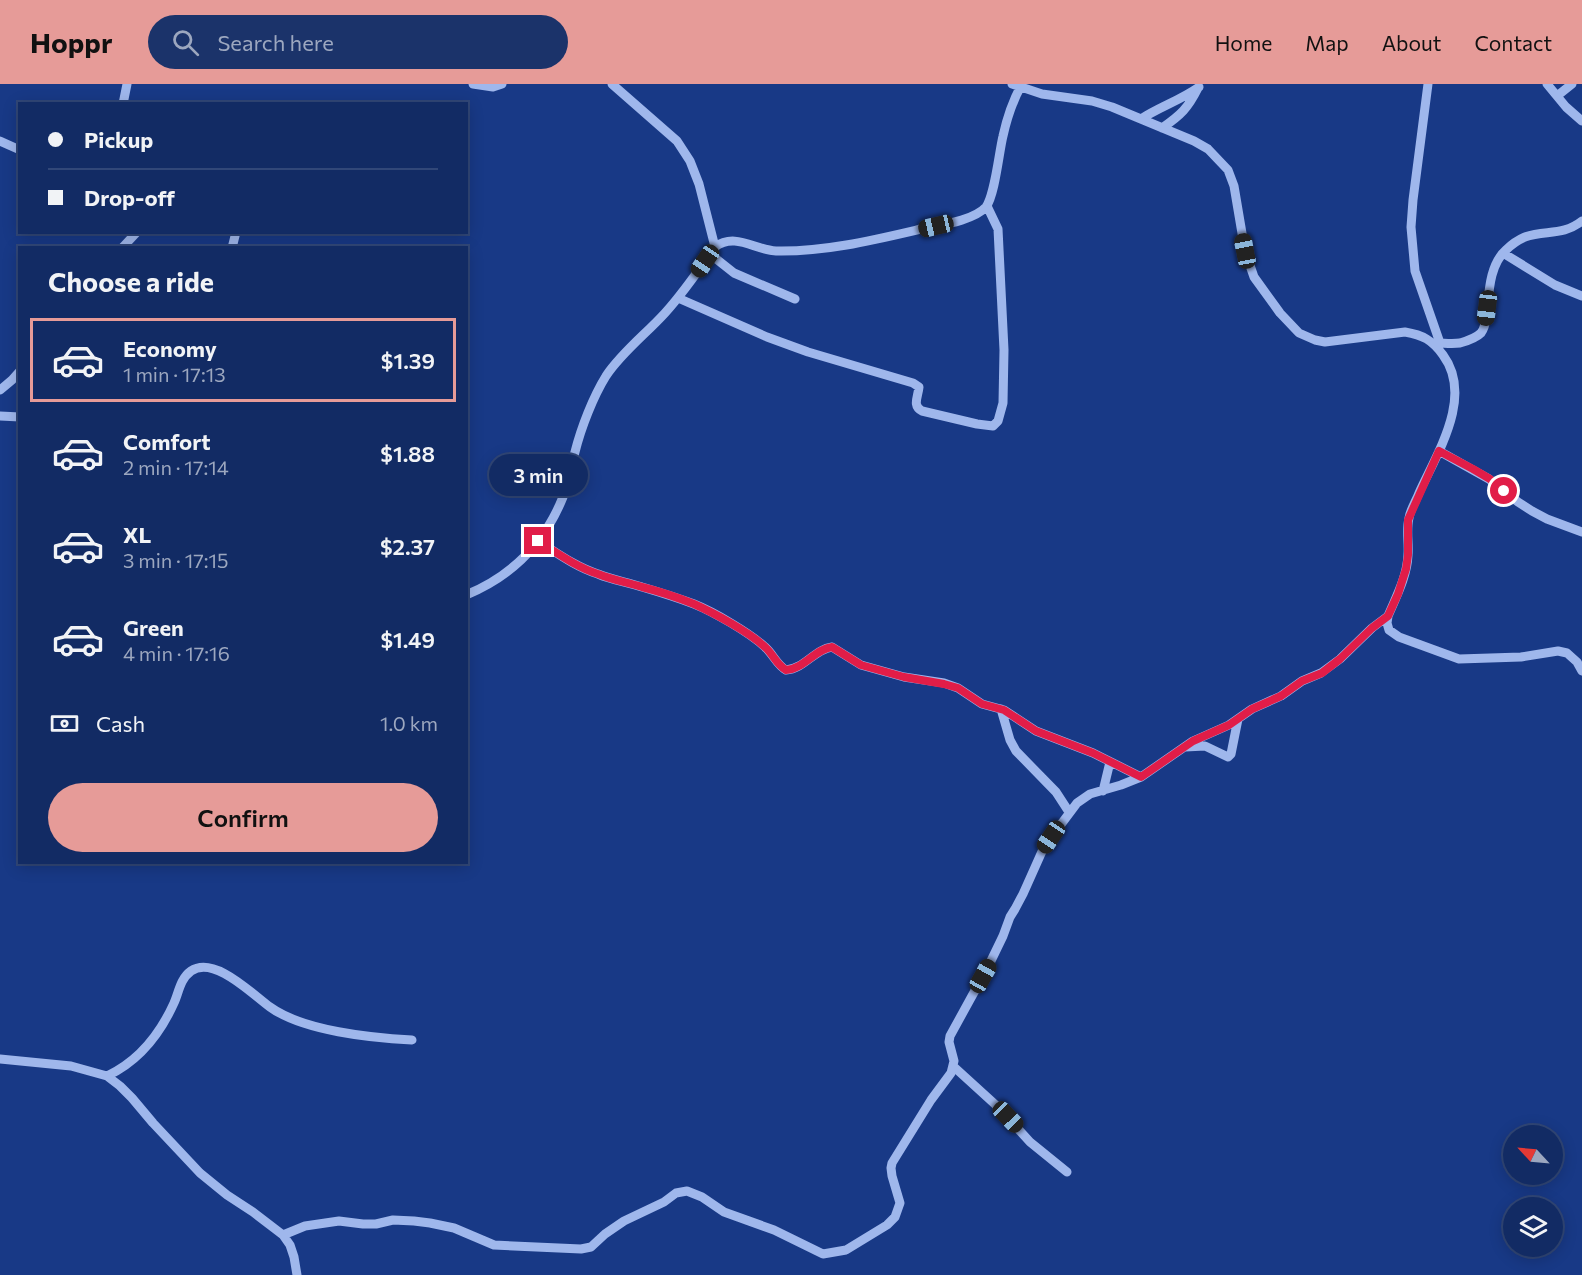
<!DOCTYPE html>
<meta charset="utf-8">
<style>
body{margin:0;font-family:Commissioner,sans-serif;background:#1b336a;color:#f1f3f6;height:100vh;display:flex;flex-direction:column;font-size:22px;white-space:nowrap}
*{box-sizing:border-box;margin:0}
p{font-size:20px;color:#9ca7bf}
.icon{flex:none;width:33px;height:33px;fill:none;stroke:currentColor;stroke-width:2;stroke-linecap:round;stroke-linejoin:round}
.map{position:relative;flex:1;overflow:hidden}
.panel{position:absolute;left:18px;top:162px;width:450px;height:618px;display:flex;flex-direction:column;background:#122b64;border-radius:0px;box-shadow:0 3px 15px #0003,0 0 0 2px #314778}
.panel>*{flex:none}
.guide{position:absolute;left:18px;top:18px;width:450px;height:132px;border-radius:0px;box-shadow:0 3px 15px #0003,0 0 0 2px #314778;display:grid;align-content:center;height:132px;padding:0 30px;background:#122b64}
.needle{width:39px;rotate:296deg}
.buttons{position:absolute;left:1503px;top:1041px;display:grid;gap:12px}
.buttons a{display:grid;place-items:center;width:60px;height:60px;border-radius:50%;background:#122b64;box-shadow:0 3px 15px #0003,0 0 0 2px #314778;font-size:30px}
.end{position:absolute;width:27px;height:27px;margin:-14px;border:8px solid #e11d48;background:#fff;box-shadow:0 0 0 3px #fff}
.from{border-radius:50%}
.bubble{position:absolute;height:42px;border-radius:21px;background:#122b64;box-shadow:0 3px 15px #0003,0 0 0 2px #314778;font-size:20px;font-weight:600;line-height:42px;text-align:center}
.car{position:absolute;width:18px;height:36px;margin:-18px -9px;border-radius:8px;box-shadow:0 0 4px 2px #0007;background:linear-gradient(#222 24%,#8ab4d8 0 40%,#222 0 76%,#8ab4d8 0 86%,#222 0)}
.guide b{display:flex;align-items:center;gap:21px;height:57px;font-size:22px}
.guide b+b{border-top:2px solid #314778}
.guide i{width:15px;height:15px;background:#f1f3f6}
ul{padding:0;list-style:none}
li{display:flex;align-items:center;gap:18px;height:84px;margin:0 12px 9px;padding:0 18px;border:3px solid transparent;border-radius:0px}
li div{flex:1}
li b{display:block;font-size:22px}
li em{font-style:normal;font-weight:600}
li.current{border-color:#e69b98}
li>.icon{width:54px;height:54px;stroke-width:1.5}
h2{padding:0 30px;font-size:27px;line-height:72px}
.pay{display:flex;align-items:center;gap:15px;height:66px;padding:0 30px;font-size:22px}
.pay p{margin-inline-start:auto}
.primary-button{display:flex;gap:12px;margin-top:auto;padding:12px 30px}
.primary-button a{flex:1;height:69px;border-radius:36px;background:#e69b98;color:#111;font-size:24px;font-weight:600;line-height:69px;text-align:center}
header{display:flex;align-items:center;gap:36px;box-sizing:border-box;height:84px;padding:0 30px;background:#e69b98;color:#111}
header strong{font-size:28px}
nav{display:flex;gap:33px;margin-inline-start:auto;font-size:21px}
.search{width:420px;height:54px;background:#1b336a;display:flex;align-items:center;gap:15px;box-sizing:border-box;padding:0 21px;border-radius:33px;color:#9ca7bf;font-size:22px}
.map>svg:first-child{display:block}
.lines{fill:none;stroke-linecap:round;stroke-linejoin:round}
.minor{stroke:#9fb7ec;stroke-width:9}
.route{stroke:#e11d48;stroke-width:8}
</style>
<header>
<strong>Hoppr</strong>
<div class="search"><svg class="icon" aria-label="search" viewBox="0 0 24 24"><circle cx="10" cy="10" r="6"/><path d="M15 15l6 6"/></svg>Search here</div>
<nav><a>Home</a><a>Map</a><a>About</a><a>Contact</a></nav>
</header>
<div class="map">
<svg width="1582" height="1191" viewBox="0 0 1582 1191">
<rect width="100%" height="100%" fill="#183986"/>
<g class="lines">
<path class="minor" d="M473 0 493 3 502 0
M612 0 677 57 690 77 699 100 715 163
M1012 0 1042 10 1092 17 1112 23 1194 57 1208 65 1228 86 1234 102 1245 167 1254 193 1280 229 1299 249 1315 256 1325 258 1405 248C1423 251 1432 256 1443 271 1474 313 1437 369 1419 409 1416 417 1410 426 1409 434 1406 446 1409 459 1408 471 1407 493 1396 513 1388 532L1387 539 1389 546 1399 553 1459 575 1521 573 1558 567 1567 569 1577 578 1582 587
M1428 0 1413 116 1411 143 1415 187 1440 259
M1547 0 1566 23 1582 37
M1557 12 1572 0
M123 20 127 0
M1141 35C1159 23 1181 16 1199 3
M1162 44C1181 31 1188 24 1198 4
M0 57 20 66
M122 164 137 148
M232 164 236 148
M1503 169 1555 201 1582 212
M710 170 734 189 795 215
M678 214 767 253 808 268 913 299 919 303C918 313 912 322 922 327L977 340 993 342 998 337 1003 319 1004 266 998 145 987 122
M1437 259C1444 259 1452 260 1460 259 1467 257 1476 254 1481 249 1486 243 1486 234 1487 227 1489 207 1490 180 1506 166 1511 161 1518 156 1525 153 1546 146 1563 152 1582 137
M0 306 12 296 20 287
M0 332 20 333
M1439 367 1489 395 1518 418 1532 427 1547 435 1582 448
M538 457C557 469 576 483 598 490 612 496 627 498 642 503 659 508 678 514 694 520 714 528 750 549 765 563 773 570 777 581 786 586 804 585 815 565 832 563L861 581 904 593 944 599 958 604 982 620 1004 626 1036 647 1093 669 1141 693
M466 511C512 492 545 458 563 413 569 399 571 383 575 368 581 344 593 313 606 292 622 268 646 250 665 229 684 208 699 186 715 163 735 148 755 166 776 167 825 168 874 156 921 145 940 141 973 137 986 123 995 111 999 68 1003 52 1007 34 1013 16 1022 0
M1001 625 1010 656 1016 667 1056 708 1069 728
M1185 663 1205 662 1228 673 1231 670 1238 635
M1103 707 1110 678
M0 975 71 982 107 992 120 1002 132 1014 153 1039 200 1089 227 1111 253 1128 283 1151 290 1161 294 1173 297 1191
M953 982 998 1023 1030 1058 1067 1088
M107 992C139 977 160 950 174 919 179 908 180 895 191 887 214 871 252 910 270 923 303 947 372 954 412 956
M283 1151 305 1142 339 1137 363 1140H376L393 1136 414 1137 430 1139 454 1144 494 1161 581 1165 591 1163 605 1150 624 1137 664 1118 676 1109 687 1107 702 1113 724 1128 774 1146 823 1170 846 1166 887 1141 895 1133 900 1119 892 1092 891 1084 892 1079 931 1016 951 989 954 977 949 958 950 952 989 881 1003 852 1010 833 1015 825 1023 810 1044 763 1077 719 1090 710 1121 701 1141 693 1193 657 1229 641 1252 625 1281 612 1302 597 1321 589 1340 575 1372 544 1388 532"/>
</g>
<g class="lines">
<path class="route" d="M538 457C557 469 576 483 598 490 612 496 627 498 642 503 658 507 679 514 694 520 714 529 749 548 765 563 773 570 777 581 786 586 804 585 815 565 832 563L861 581 904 593 944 600 958 604 982 620 1004 626 1036 647 1093 669 1141 693 1193 657 1229 641 1252 625 1281 612 1302 597 1322 589 1340 575 1372 544 1388 532 1398 510 1406 485 1408 471V436L1439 367 1473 385 1490 395 1504 407"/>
</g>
</svg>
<div class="buttons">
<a><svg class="needle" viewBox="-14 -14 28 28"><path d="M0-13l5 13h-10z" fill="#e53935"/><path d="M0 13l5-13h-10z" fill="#9ca7bf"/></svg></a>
<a><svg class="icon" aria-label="layers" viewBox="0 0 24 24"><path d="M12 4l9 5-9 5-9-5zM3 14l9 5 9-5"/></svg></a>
</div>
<i class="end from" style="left:1504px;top:407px"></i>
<i class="end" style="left:538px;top:457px"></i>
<div class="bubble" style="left:489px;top:370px;width:99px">3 min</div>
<i class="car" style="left:936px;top:142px;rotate:257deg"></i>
<i class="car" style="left:1245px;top:167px;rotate:349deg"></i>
<i class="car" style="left:705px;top:177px;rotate:214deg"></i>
<i class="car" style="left:1487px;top:224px;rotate:187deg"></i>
<i class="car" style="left:1051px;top:753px;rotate:214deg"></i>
<i class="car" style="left:983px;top:892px;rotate:29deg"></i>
<i class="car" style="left:1008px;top:1033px;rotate:136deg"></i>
<div class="guide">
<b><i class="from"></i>Pickup</b>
<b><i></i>Drop-off</b>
</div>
<section class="panel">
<h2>Choose a ride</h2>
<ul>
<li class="current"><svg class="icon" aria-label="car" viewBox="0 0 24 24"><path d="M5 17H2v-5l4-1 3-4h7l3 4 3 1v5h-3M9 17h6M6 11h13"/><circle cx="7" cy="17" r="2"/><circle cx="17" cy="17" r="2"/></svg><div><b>Economy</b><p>1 min · 17:13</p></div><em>$1.39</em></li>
<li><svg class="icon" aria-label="car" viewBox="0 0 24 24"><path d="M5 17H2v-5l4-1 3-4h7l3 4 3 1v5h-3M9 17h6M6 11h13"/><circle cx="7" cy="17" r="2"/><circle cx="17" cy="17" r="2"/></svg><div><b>Comfort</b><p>2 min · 17:14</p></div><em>$1.88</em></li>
<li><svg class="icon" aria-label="car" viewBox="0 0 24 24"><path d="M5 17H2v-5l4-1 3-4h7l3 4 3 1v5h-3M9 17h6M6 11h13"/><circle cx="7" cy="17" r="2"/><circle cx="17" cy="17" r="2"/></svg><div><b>XL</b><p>3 min · 17:15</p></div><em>$2.37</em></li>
<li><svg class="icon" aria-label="car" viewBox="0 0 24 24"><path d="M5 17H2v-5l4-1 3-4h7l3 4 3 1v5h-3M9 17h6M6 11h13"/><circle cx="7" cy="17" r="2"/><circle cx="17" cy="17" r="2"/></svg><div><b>Green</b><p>4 min · 17:16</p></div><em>$1.49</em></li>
</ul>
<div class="pay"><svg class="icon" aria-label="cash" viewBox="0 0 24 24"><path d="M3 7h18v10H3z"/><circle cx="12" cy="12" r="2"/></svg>Cash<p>1.0 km</p></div>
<div class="primary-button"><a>Confirm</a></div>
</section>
</div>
